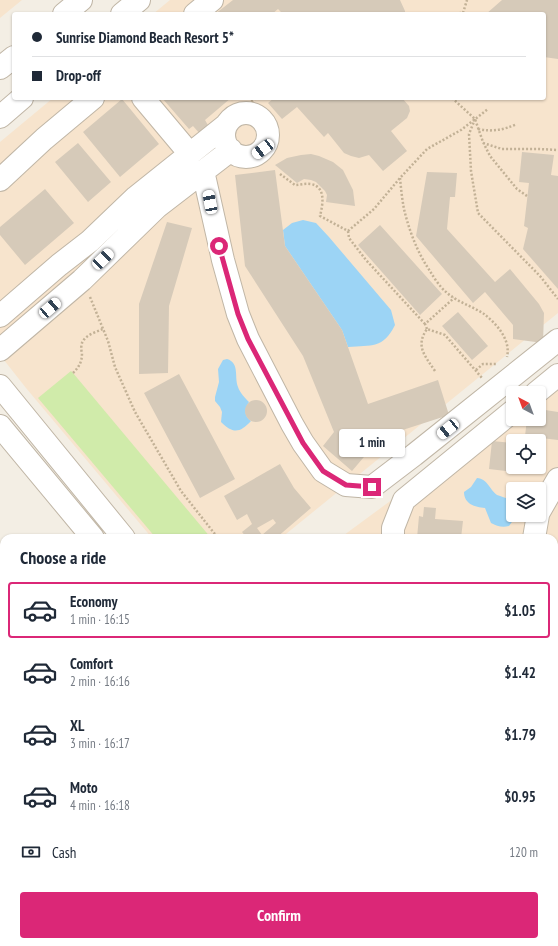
<!DOCTYPE html>
<meta charset="utf-8">
<style>
body{margin:0;font-family:"PT Sans Narrow",sans-serif;background:#f6f6f7;color:#1f2937;height:100vh;display:flex;flex-direction:column;font-size:15px;white-space:nowrap}
*{box-sizing:border-box;margin:0}
p{font-size:13px;color:#747a83}
.icon{flex:none;width:22px;height:22px;fill:none;stroke:currentColor;stroke-width:2;stroke-linecap:round;stroke-linejoin:round}
.map{position:relative;flex:1;overflow:hidden}
.side{position:absolute;left:0px;top:534px;width:558px;height:412px;display:flex;flex-direction:column;background:#fff;border-radius:12px 12px 0 0;box-shadow:0 1px 3px #0004}
.side>*{flex:none}
.guide{position:absolute;left:12px;top:12px;width:534px;height:88px;border-radius:4px;box-shadow:0 1px 3px #0004;display:grid;align-content:center;height:88px;padding:0 20px;background:#fff}
.needle{width:26px;rotate:319deg}
.tools{position:absolute;left:506px;top:386px;display:grid;gap:8px}
.tools a{display:grid;place-items:center;width:40px;height:40px;border-radius:4px;background:#fff;box-shadow:0 1px 3px #0004;font-size:20px}
.end{position:absolute;width:18px;height:18px;margin:-9px;border:5px solid #db2777;background:#fff;box-shadow:0 0 0 2px #fff}
.from{border-radius:50%}
.bubble{position:absolute;height:28px;border-radius:4px;background:#fff;box-shadow:0 1px 3px #0004;font-size:13px;font-weight:700;line-height:28px;text-align:center}
.car{position:absolute;width:12px;height:24px;margin:-12px -6px;border-radius:5px;box-shadow:0 0 3px 1px #0007;background:linear-gradient(#fff 24%,#345 0 40%,#fff 0 76%,#345 0 86%,#fff 0)}
.guide b{display:flex;align-items:center;gap:14px;height:38px;font-size:15px}
.guide b+b{border-top:1px solid #e0e1e3}
.guide i{width:10px;height:10px;background:#1f2937}
ul{padding:0;list-style:none}
li{display:flex;align-items:center;gap:12px;height:56px;margin:0 8px 6px;padding:0 12px;border:2px solid transparent;border-radius:4px}
li div{flex:1}
li b{display:block;font-size:15px}
li em{font-style:normal;font-weight:700}
li.selected{border-color:#db2777}
li>.icon{width:36px;height:36px;stroke-width:1.5}
h2{padding:0 20px;font-size:18px;line-height:48px}
.pay{display:flex;align-items:center;gap:10px;height:44px;padding:0 20px;font-size:15px}
.pay p{margin-inline-start:auto}
.primary-button{display:flex;gap:8px;margin-top:auto;padding:8px 20px}
.primary-button a{flex:1;height:46px;border-radius:4px;background:#db2777;color:#fff;font-size:16px;font-weight:700;line-height:46px;text-align:center}
.map>svg:first-child{display:block}
.commercial{fill:#f7e4cd;fill-rule:evenodd}
.green{fill:#d0ebaa}
.water{fill:#9cd4f5}
.building{fill:#d6cab9;fill-rule:evenodd}
.lines{fill:none;stroke-linecap:round;stroke-linejoin:round}
.minor-casing{stroke:#c0b6a6;stroke-width:24}
.path{stroke:#c2b196;stroke-width:2.5;stroke-dasharray:2 2;stroke-linecap:butt}
.minor{stroke:#fff;stroke-width:22}
.route{stroke:#db2777;stroke-width:5}
</style>
<div class="map">
<svg width="558" height="946" viewBox="0 0 558 946">
<rect width="100%" height="100%" fill="#f3eee4"/>
<path class="commercial" d="M0 0H22L0 18Z
M170 0H558V313L281 538H152L26 388 0 355V142L53 98H544V14H153Z
M558 366V946H495L492 942H554V538H340L412 485 513 419H539V393H524ZM513 441H539V467H513ZM513 489H539V515H513Z
M4 644V942H272L267 946H0V648Z"/>
<path class="green" d="M71 371 73 373 211 538H156L38 398Z"/>
<path class="water" d="M303 220 316 223 329 237 391 310 395 325C383 349 372 345 348 347L342 330 285 246 283 230 292 223Z
M227 359C240 363 234 377 238 387 240 393 245 398 249 402 244 409 244 416 251 421 240 433 233 434 221 422L222 412 220 407 215 401V397L219 382 218 369 223 360Z
M477 478C488 479 489 489 497 495 502 497 508 498 513 501V515H517L509 526C502 528 497 526 491 523L485 508C475 507 464 504 464 492L471 487Z"/>
<path class="building" d="M233 0H400L405 11V14H283L278 9 272 14H215Z
M502 0H558V59L544 57V14H486Z
M162 98H231L205 120 209 127 201 135 193 126 189 129Z
M274 98H402L409 106 410 111 407 118 391 131 407 151 383 171 369 155 359 158 351 156 344 153 328 133 324 137 297 107 282 119 268 103Z
M122 99 159 144 120 177 83 132Z
M78 143 111 182 88 202 55 162Z
M522 152 554 155 551 175 558 176V289L523 249 528 228 524 226 529 183 519 182Z
M311 154 319 156 333 162 343 170 353 190 355 206 326 202 327 195 325 191 316 182 311 180 304 179 297 183 275 165 287 158 301 155Z
M275 170 285 246 342 330 368 404 438 380 449 415 381 437 352 471 323 446 334 432 303 356 245 266 235 175Z
M427 172 457 173 455 197H450L447 229 495 282 510 269 539 304 544 313 543 343 513 339V325L485 292 473 303 416 236Z
M45 189 74 223 25 265 0 235V227Z
M167 222 192 228 169 306 168 373 139 374V304Z
M380 225 442 294 420 315 358 245Z
M458 312 488 346 472 360 442 326Z
M179 374 235 479 200 498 144 393Z
M245 411a11 11 0 1 1 22 0a11 11 0 1 1-22 0Z
M539 409 558 412V440L525 436 527 419H539Z
M492 441 513 443V467H532L531 474 489 469Z
M280 464 294 488 311 508 276 538H247L242 532 252 524 247 514 237 520 224 496ZM273 519 276 523 262 535 257 528Z
M424 507 436 508 435 519 463 521 461 538H417L419 516 423 517Z
M554 646 558 651V663L554 666Z
M4 669V794L0 798V672Z
M558 678V707L554 711V681Z
M558 800V872L554 867V804Z"/>
<g class="lines">
<g class="minor-casing">
<path id="minor" d="M64 14 81 0
M122 14 139 0
M195 14 212 0
M0 68 14 57
M143 98 190 154
M224 135a22 22 0 1 1 44 0a22 22 0 1 1-44 0Z
M0 117 22 98
M203 171 223 260 238 314 248 339 292 424 303 443 323 471 346 485 372 487 414 455 558 340
M0 180 44 139 93 98
M0 316 59 265 90 241 136 197 226 125
M0 350 82 280 157 207 231 150
M0 386 124 538
M536 393 558 375
M0 426 93 538
M539 512 558 479
M393 538V528L404 500 513 411
M534 538 538 515
M0 585 4 590
M554 594 558 600
M0 656 4 653
M554 749 558 745
M554 902 558 905
M426 942 429 946
M461 942 465 946
M529 942 532 945 535 946
M317 946 322 942
M359 946 364 942"/>
</g>
<path class="path" d="M435 14 463 13 467 0
M452 98 475 119 483 142 490 156 517 189 527 196
M239 112 256 98
M475 119 469 134 471 171 478 213 540 276 558 299
M478 129C493 132 503 130 517 124
M483 143 502 149H539L558 150
M280 174 295 185C300 185 305 183 311 184 326 187 323 204 320 216L348 231
M400 178C401 188 402 199 404 209 409 230 417 252 430 271 434 278 440 287 446 292 457 302 472 306 484 314 497 324 511 340 507 357
M348 231 374 209 400 178 427 149 461 130 488 109
M348 231 349 238 366 260 425 324
M90 297 108 341 115 367 135 412 181 491 218 538
M427 329 425 324 454 298
M476 370 483 364H497
M435 371C425 356 415 346 427 329L445 335 482 378
M73 373C79 367 82 362 82 353 81 350 81 346 82 343 85 335 96 332 103 329
M0 822 4 818
M27 942 31 946
M173 942 176 946
M98 946 104 942"/>
<use href="#minor" class="minor"/>
</g>
<g class="lines">
<path class="route" d="M219 246 238 314 248 339 303 443 323 471 346 485 372 487"/>
</g>
</svg>
<div class="tools">
<a><svg class="needle" viewBox="-14 -14 28 28"><path d="M0-13l5 13h-10z" fill="#e53935"/><path d="M0 13l5-13h-10z" fill="#747a83"/></svg></a>
<a><svg class="icon" aria-label="locate" viewBox="0 0 24 24"><circle cx="12" cy="12" r="6"/><path d="M12 2v4M12 18v4M2 12h4M18 12h4"/></svg></a>
<a><svg class="icon" aria-label="layers" viewBox="0 0 24 24"><path d="M12 4l9 5-9 5-9-5zM3 14l9 5 9-5"/></svg></a>
</div>
<i class="end from" style="left:219px;top:246px"></i>
<i class="end" style="left:372px;top:487px"></i>
<div class="bubble" style="left:339px;top:429px;width:66px">1 min</div>
<i class="car" style="left:263px;top:149px;rotate:233deg"></i>
<i class="car" style="left:210px;top:202px;rotate:349deg"></i>
<i class="car" style="left:103px;top:259px;rotate:46deg"></i>
<i class="car" style="left:50px;top:308px;rotate:49deg"></i>
<i class="car" style="left:448px;top:429px;rotate:231deg"></i>
<div class="guide">
<b><i class="from"></i>Sunrise Diamond Beach Resort 5*</b>
<b><i></i>Drop-off</b>
</div>
<section class="side">
<h2>Choose a ride</h2>
<ul>
<li class="selected"><svg class="icon" aria-label="car" viewBox="0 0 24 24"><path d="M5 17H2v-5l4-1 3-4h7l3 4 3 1v5h-3M9 17h6M6 11h13"/><circle cx="7" cy="17" r="2"/><circle cx="17" cy="17" r="2"/></svg><div><b>Economy</b><p>1 min · 16:15</p></div><em>$1.05</em></li>
<li><svg class="icon" aria-label="car" viewBox="0 0 24 24"><path d="M5 17H2v-5l4-1 3-4h7l3 4 3 1v5h-3M9 17h6M6 11h13"/><circle cx="7" cy="17" r="2"/><circle cx="17" cy="17" r="2"/></svg><div><b>Comfort</b><p>2 min · 16:16</p></div><em>$1.42</em></li>
<li><svg class="icon" aria-label="car" viewBox="0 0 24 24"><path d="M5 17H2v-5l4-1 3-4h7l3 4 3 1v5h-3M9 17h6M6 11h13"/><circle cx="7" cy="17" r="2"/><circle cx="17" cy="17" r="2"/></svg><div><b>XL</b><p>3 min · 16:17</p></div><em>$1.79</em></li>
<li><svg class="icon" aria-label="car" viewBox="0 0 24 24"><path d="M5 17H2v-5l4-1 3-4h7l3 4 3 1v5h-3M9 17h6M6 11h13"/><circle cx="7" cy="17" r="2"/><circle cx="17" cy="17" r="2"/></svg><div><b>Moto</b><p>4 min · 16:18</p></div><em>$0.95</em></li>
</ul>
<div class="pay"><svg class="icon" aria-label="cash" viewBox="0 0 24 24"><path d="M3 7h18v10H3z"/><circle cx="12" cy="12" r="2"/></svg>Cash<p>120 m</p></div>
<div class="primary-button"><a>Confirm</a></div>
</section>
</div>
